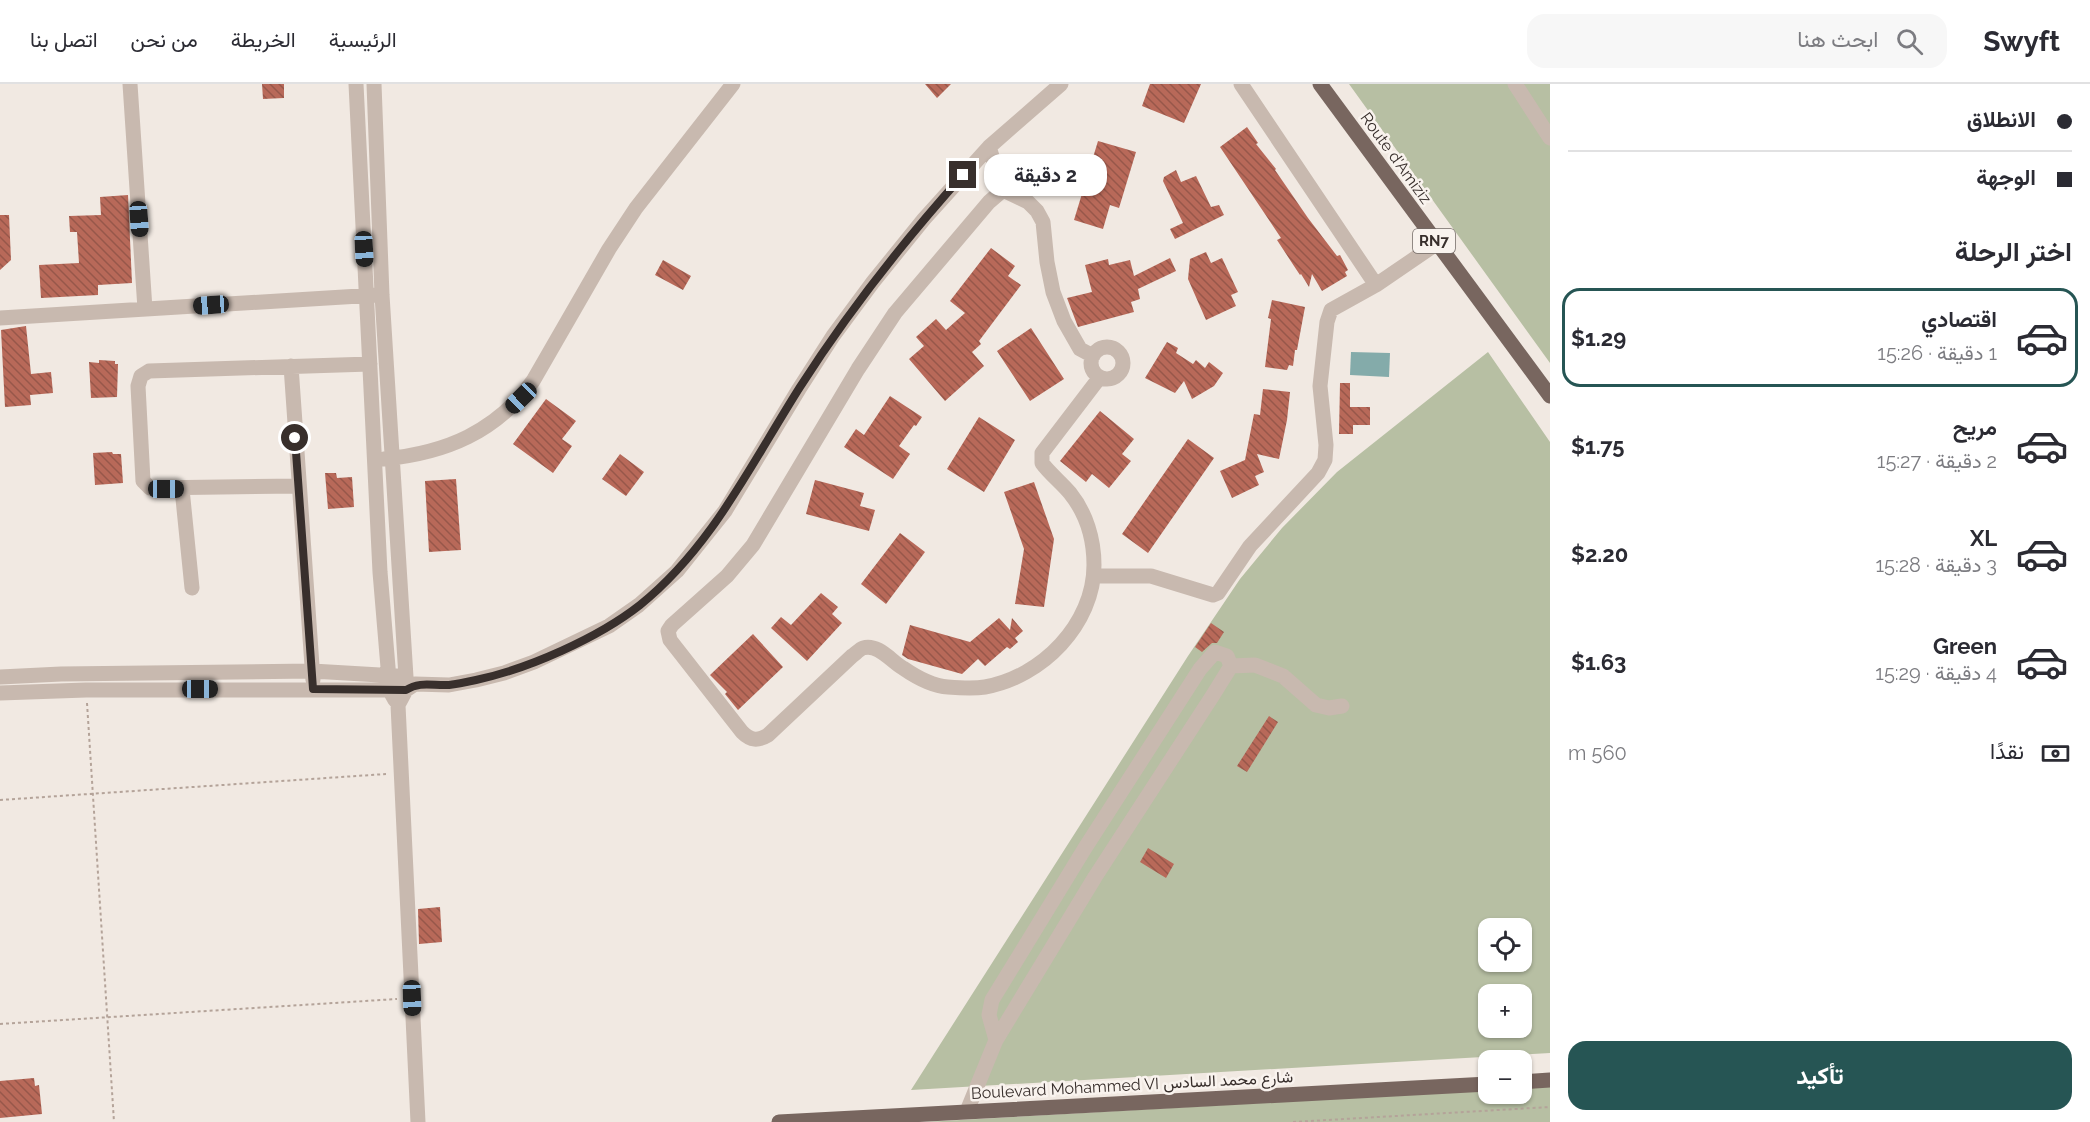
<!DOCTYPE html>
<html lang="ar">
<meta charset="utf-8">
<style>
body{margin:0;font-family:Raleway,Vazirmatn,sans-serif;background:#f7f7f7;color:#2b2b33;direction:rtl;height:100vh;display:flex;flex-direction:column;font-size:22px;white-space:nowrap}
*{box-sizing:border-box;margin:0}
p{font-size:20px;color:#7c7c81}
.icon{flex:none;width:33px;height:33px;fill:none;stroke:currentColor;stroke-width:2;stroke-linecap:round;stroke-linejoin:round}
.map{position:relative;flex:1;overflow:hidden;direction:ltr}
.sheet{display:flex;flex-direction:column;background:#fff;width:540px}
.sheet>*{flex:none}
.top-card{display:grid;align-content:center;height:132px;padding:0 18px;background:#fff}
.buttons{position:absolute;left:1478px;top:834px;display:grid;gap:12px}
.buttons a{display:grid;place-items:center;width:54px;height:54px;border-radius:12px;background:#fff;box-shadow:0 2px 4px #0004;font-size:30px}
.end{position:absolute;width:27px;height:27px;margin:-14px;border:8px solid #382f2c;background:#fff;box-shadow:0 0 0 3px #fff}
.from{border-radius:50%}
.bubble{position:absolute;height:42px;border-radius:18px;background:#fff;box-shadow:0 2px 4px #0004;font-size:20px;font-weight:700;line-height:42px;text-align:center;direction:rtl}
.car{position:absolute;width:18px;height:36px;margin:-18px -9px;border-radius:8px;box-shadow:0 0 4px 2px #0007;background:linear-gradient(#222 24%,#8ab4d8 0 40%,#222 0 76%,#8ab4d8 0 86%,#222 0)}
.top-card b{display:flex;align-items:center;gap:21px;height:57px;font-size:22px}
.top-card b+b{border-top:2px solid #e1e1e2}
.top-card i{width:15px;height:15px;background:#2b2b33}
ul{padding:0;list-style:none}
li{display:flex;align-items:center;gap:18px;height:99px;margin:0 12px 9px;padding:0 6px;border:3px solid transparent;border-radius:18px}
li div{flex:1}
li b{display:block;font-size:22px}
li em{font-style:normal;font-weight:700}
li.active{border-color:#265554}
li>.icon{width:54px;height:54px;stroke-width:1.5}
h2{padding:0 18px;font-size:27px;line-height:72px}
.pay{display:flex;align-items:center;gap:15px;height:66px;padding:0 18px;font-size:22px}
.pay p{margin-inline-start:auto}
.primary-button{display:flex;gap:12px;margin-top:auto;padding:12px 18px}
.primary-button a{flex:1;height:69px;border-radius:18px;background:#265554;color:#fff;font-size:24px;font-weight:700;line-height:69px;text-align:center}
header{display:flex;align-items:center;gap:36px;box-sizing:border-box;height:84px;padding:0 30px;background:#fff;border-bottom:2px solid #e1e1e2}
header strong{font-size:28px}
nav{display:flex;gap:33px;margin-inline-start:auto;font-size:21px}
.search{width:420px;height:54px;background:#f7f7f7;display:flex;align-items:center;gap:15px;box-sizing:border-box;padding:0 21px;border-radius:18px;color:#7c7c81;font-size:22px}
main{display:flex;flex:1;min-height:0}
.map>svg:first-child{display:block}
.grass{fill:#b7bfa3;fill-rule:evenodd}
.water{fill:#84abaa}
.building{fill:url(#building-back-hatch)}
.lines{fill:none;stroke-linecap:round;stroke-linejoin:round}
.path{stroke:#b4a399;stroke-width:2;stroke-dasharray:3 3;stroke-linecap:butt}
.minor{stroke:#c8b9af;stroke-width:15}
.major{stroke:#78665f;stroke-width:15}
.route{stroke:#382f2c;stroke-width:8}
.labels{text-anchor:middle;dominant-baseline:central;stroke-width:5;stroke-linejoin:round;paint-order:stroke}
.shield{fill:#f9f3ee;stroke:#726a66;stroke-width:1.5}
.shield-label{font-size:15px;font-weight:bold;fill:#382f2c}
.street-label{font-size:16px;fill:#382f2c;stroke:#f9f3ee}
</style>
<header>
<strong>Swyft</strong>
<div class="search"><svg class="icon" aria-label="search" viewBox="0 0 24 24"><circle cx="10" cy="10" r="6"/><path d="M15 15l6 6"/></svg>ابحث هنا</div>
<nav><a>الرئيسية</a><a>الخريطة</a><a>من نحن</a><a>اتصل بنا</a></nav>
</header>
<main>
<section class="sheet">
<div class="top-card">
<b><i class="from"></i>الانطلاق</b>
<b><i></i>الوجهة</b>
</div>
<h2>اختر الرحلة</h2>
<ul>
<li class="active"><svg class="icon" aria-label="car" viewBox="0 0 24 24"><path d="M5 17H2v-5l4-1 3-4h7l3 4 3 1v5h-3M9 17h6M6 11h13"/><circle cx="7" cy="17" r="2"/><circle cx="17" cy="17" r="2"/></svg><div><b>اقتصادي</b><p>1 دقيقة · 15:26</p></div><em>$1.29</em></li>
<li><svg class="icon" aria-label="car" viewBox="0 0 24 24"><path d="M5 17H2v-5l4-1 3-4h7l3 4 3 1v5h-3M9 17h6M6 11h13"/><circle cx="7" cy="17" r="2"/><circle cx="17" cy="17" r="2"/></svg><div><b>مريح</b><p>2 دقيقة · 15:27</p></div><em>$1.75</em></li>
<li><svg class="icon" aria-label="car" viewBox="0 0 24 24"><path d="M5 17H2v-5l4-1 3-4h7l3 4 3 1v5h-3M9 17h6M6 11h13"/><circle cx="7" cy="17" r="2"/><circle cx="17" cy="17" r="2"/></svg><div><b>XL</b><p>3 دقيقة · 15:28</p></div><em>$2.20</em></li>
<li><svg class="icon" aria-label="car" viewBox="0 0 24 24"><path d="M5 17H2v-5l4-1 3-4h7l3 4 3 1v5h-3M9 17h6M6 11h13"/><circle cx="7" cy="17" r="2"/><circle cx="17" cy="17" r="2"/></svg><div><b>Green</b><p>4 دقيقة · 15:29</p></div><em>$1.63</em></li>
</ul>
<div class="pay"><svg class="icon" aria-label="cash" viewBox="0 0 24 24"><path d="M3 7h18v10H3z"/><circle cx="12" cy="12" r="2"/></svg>نقدًا<p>560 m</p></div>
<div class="primary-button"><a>تأكيد</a></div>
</section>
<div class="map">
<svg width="1550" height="1038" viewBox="0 0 1550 1038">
<defs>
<pattern id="building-back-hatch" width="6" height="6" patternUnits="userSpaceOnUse" patternTransform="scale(1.5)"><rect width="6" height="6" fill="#b86959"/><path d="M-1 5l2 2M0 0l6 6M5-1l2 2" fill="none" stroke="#97574a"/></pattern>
</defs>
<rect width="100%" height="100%" fill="#f1e9e2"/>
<path class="grass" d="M1349 0H1550V279Z
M1488 268 1550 358V969L911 1006 1188 572 1240 495 1282 444 1337 388ZM1488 844H1521V878H1488ZM1488 910H1521V944H1488Z
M1550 1002V1038H925L1488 1006V1010H1521V1004Z"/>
<path class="water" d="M1351 268 1390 269 1389 293 1350 291Z"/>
<path class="building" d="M262 0H284V14L263 15Z
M925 0H951L937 14Z
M1150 0H1201L1184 39 1142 22Z
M1247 43 1258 59 1256 60 1276 85 1275 86 1308 134 1337 172 1340 171 1348 186 1345 188 1347 192 1322 207 1312 190 1309 203 1301 190 1300 191 1294 182 1277 156 1281 154 1220 63Z
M1098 57 1136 68 1119 124 1110 121 1103 145 1074 136Z
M1176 86 1181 98 1196 92 1211 123 1219 121 1224 131 1175 155 1170 145 1183 139 1163 97 1164 93Z
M128 111 132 199 98 201V211L41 214 39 181 79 179 77 148H70L69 132 101 131 100 113Z
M0 131H9L11 176 0 186Z
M991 164 1015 182 1008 192 1021 201 979 257 981 260 972 268 984 282 945 317 909 275 924 262 916 253 936 235 946 246 965 229 950 217Z
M1206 168 1211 179 1222 174 1238 208 1231 211 1236 222 1206 236 1188 195 1190 175Z
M1170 174 1176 187 1138 205 1140 215 1131 218 1134 228 1078 243 1067 214 1092 208 1085 181 1108 175 1109 181 1130 176 1134 192Z
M663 176 691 192 683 206 655 191Z
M1272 216 1305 223 1297 266H1295L1293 282 1289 281 1287 286 1265 283 1271 235 1268 234Z
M26 242 31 290 51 288 53 309 30 311 31 321 5 323 1 246Z
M1031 244 1064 295 1030 317 997 267Z
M1167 258 1178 264 1176 269 1193 280 1196 276 1205 284 1209 278 1223 289 1214 302 1192 315 1184 297 1175 309 1145 294Z
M99 276 115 277V280H118L117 313 91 314 89 278 99 279Z
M1340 299H1350V323H1370V341H1353V350H1339Z
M1263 305 1290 308 1287 336 1279 375 1257 370 1264 388 1255 392 1259 401 1232 414 1220 387 1245 376 1254 330 1260 331Z
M890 312 922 333 916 342 914 341 899 362 910 370 893 395 844 363 856 345 864 351Z
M546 315 576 337 562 355 572 362 553 389 513 360Z
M1100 327 1134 355 1122 370 1131 377 1109 404 1092 390 1086 398 1060 377Z
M979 333 1015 356 984 408 947 385Z
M1188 355 1214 374 1148 469 1122 450Z
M112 368 113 370H121L123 399 95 401 93 369Z
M620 370 644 388 626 412 602 395Z
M325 389H336L337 394 352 393 354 423 328 425Z
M456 395 461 466 429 468 425 397Z
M815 396 864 409 860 422 875 426 869 447 806 430Z
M1034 398 1054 455 1044 523 1015 520 1024 465 1004 408Z
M900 449 925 468 886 520 861 500Z
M821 509 838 523 832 530 842 539 807 577 771 544 781 533 791 541Z
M999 534 1010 546 1012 534 1023 547 1015 554 1018 558 1010 565 1007 563 985 582 978 575 962 590 908 575 902 571 910 541 970 558Z
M1211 539 1224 548 1217 559H1212L1202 568 1195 563Z
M753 550 783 583 738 626 725 610 727 608 710 591Z
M1269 632 1278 638 1247 688 1237 682Z
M1148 764 1174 780 1166 794 1140 778Z
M440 823 442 858 419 860 418 825Z
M34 994 35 1002 39 1001 42 1030 0 1034V997Z"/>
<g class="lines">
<path class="path" d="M87 619 114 1038
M0 716 386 690
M0 940 397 915
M1293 1038 1550 1023"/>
<path class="minor" d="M130 0 145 225
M356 0 380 488 390 607 395 616
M374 0 382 211 406 593V606L398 621 418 1038
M1241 0 1376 201
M1515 0 1550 54
M989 63 1003 106 1028 118 1037 127 1043 138 1047 178 1053 208 1064 237 1080 265 1093 272
M1003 106 989 118 895 229 858 285 753 461 727 492 672 541 668 547 670 556 742 648C751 657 758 657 768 651L852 572C855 570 860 565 863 564 878 559 892 578 903 584 916 593 932 602 948 603 960 604 973 605 985 603 1042 593 1094 540 1094 481 1094 455 1086 429 1070 409 1061 398 1050 390 1042 379V369L1100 293
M0 234 376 211
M1091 279a16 16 0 1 1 32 0a16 16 0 1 1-32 0Z
M291 282 313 596
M384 375C446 369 496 348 533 297L609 165 636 124 733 0
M298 402 150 404 143 397 138 302 141 292 149 287 370 280
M182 405 192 504
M1094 492H1151L1213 511 1218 509 1250 462 1318 389 1325 376 1326 361 1320 302 1327 238 1331 226 1376 201 1436 160
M1231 582 1255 581 1283 592 1316 621 1329 624 1342 622
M0 593 61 590 312 587 397 592
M0 609 86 606H406L415 600 449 601 476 596 504 589 534 578 609 542 639 521 677 487 725 427 799 305 833 252 873 198 924 135 989 63 1061 0
M967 1027 996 956 1095 793 1213 611 1231 582 1227 572 1215 568 1200 585 1085 764 992 916 989 931 996 956"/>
<path class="major" d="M1320 0 1550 312
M1521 998 1550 996
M779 1038 1488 1000"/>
</g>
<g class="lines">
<path class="route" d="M295 354 313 605 406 606C420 597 433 602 449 601 458 600 467 598 476 596 528 585 598 554 640 521 712 463 751 380 800 303 848 228 903 158 963 91"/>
</g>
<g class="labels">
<rect class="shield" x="1413" y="145" width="42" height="24" rx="4.5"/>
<g class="shield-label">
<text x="1434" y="157">RN7</text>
</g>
<g class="street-label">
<text transform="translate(1396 74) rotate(54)">Route d'Amiziz</text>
<text transform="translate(1132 1001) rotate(-3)">Boulevard Mohammed VI شارع محمد السادس</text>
</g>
</g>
</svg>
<div class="buttons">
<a><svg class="icon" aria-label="locate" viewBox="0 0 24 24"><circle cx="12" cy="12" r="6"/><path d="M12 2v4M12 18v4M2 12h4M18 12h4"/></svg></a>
<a>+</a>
<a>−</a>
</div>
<i class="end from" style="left:295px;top:354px"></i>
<i class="end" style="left:963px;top:91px"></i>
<div class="bubble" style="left:984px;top:70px;width:123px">2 دقيقة</div>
<i class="car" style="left:139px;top:135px;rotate:176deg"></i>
<i class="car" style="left:364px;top:165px;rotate:177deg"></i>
<i class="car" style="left:211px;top:221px;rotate:266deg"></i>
<i class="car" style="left:521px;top:314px;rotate:226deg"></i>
<i class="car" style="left:166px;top:405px;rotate:90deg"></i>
<i class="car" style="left:200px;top:605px;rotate:90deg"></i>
<i class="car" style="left:412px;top:914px;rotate:178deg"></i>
</div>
</main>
